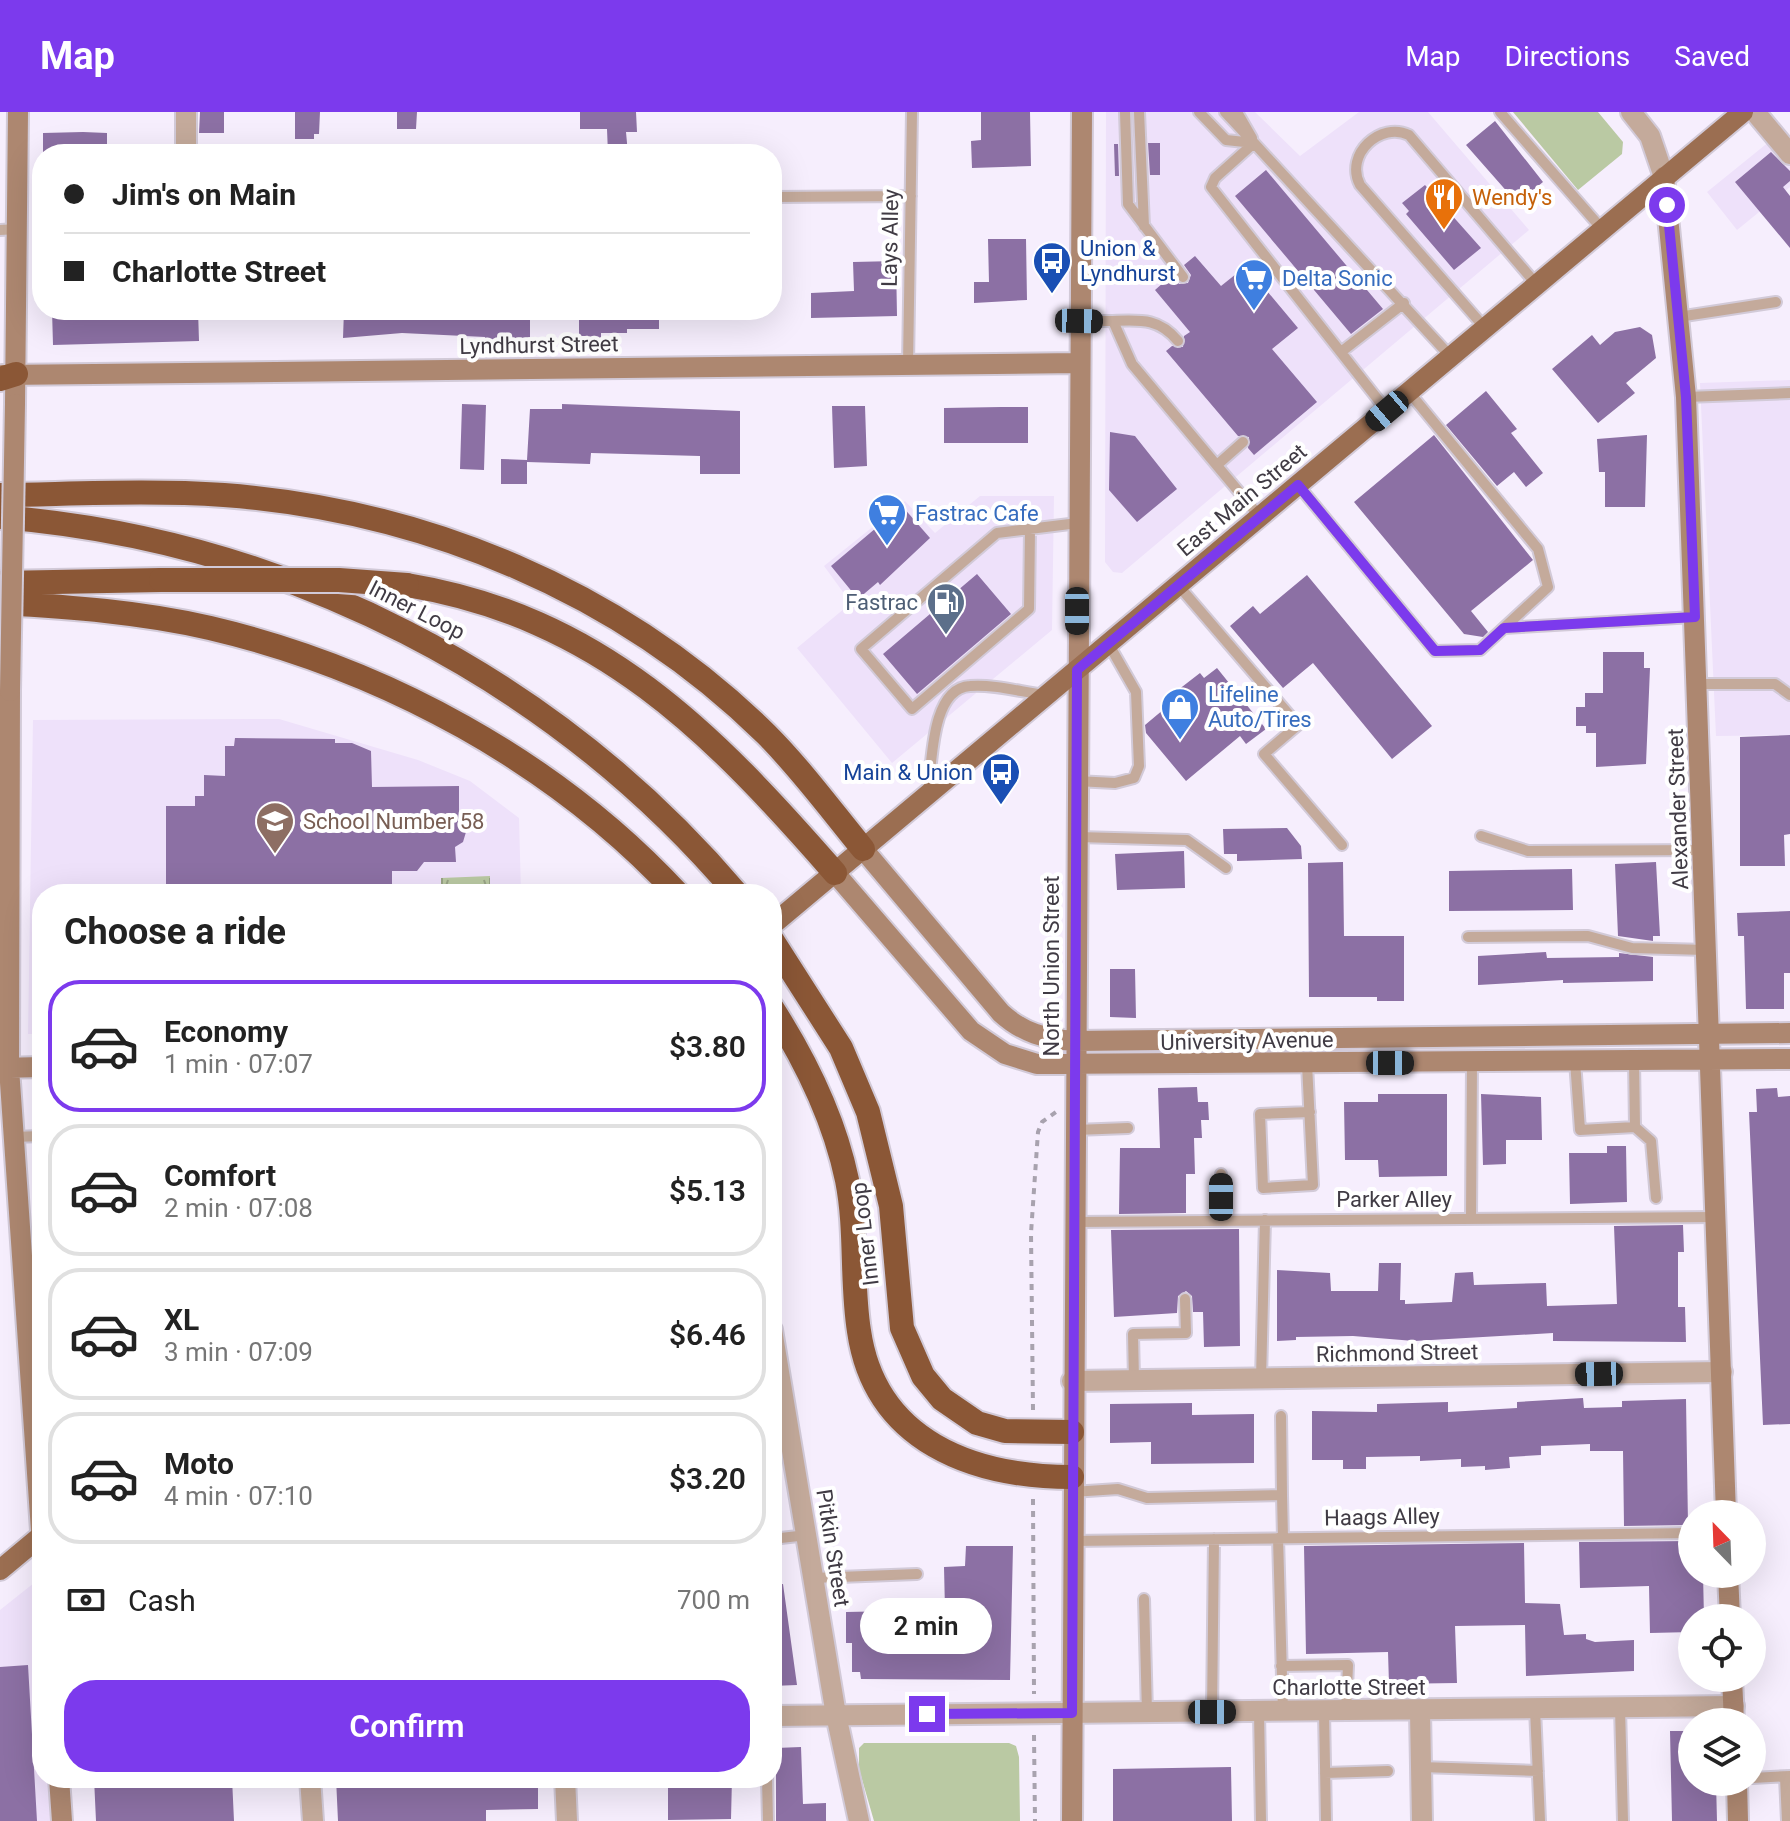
<!DOCTYPE html>
<meta charset="utf-8">
<style>
body{margin:0;font-family:Roboto,sans-serif;background:#f6f6f6;color:#222;height:100vh;display:flex;flex-direction:column;font-size:30px;white-space:nowrap}
*{box-sizing:border-box;margin:0}
p{font-size:26px;color:#767676}
.icon{flex:none;width:44px;height:44px;fill:none;stroke:currentColor;stroke-width:2;stroke-linecap:round;stroke-linejoin:round}
.map{position:relative;flex:1;overflow:hidden}
.panel{position:absolute;left:32px;top:772px;width:750px;height:904px;display:flex;flex-direction:column;background:#fff;border-radius:32px;box-shadow:0 8px 32px #0002}
.panel>*{flex:none}
.guide{position:absolute;left:32px;top:32px;width:750px;height:176px;border-radius:32px;box-shadow:0 8px 32px #0002;display:grid;align-content:center;height:176px;padding:0 32px;background:#fff}
.needle{width:52px;rotate:337deg}
.fabs{position:absolute;left:1678px;top:1388px;display:grid;gap:16px}
.fabs a{display:grid;place-items:center;width:88px;height:88px;border-radius:50%;background:#fff;box-shadow:0 8px 32px #0002;font-size:40px}
.end{position:absolute;width:36px;height:36px;margin:-18px;border:10px solid #7c3aed;background:#fff;box-shadow:0 0 0 4px #fff}
.from{border-radius:50%}
.bubble{position:absolute;height:56px;border-radius:28px;background:#fff;box-shadow:0 8px 32px #0002;font-size:26px;font-weight:600;line-height:56px;text-align:center}
.car{position:absolute;width:24px;height:48px;margin:-24px -12px;border-radius:10px;box-shadow:0 0 6px 2px #0007;background:linear-gradient(#222 24%,#8ab4d8 0 40%,#222 0 76%,#8ab4d8 0 86%,#222 0)}
.guide b{display:flex;align-items:center;gap:28px;height:76px;font-size:30px}
.guide b+b{border-top:2px solid #e0e0e0}
.guide i{width:20px;height:20px;background:#222}
ul{padding:0;list-style:none}
li{display:flex;align-items:center;gap:24px;height:132px;margin:0 16px 12px;padding:0 16px;border:4px solid #e0e0e0;border-radius:32px}
li div{flex:1}
li b{display:block;font-size:30px}
li em{font-style:normal;font-weight:600}
li.active{border-color:#7c3aed}
li>.icon{width:72px;height:72px;stroke-width:1.5}
h2{padding:0 32px;font-size:36px;line-height:96px}
.pay{display:flex;align-items:center;gap:20px;height:88px;padding:0 32px;font-size:30px}
.pay p{margin-inline-start:auto}
.action{display:flex;gap:16px;margin-top:auto;padding:16px 32px}
.action a{flex:1;height:92px;border-radius:32px;background:#7c3aed;color:#fff;font-size:32px;font-weight:600;line-height:92px;text-align:center}
header{display:flex;align-items:center;gap:48px;box-sizing:border-box;height:112px;padding:0 40px;background:#7c3aed;color:#fff}
header strong{font-size:38px}
nav{display:flex;gap:44px;margin-inline-start:auto;font-size:28px}
.map>svg:first-child{display:block}
.built{fill:#eee1fa}
.grass{fill:#bac9a3}
.park{fill:url(#park-tufts)}
.building{fill:#8c70a4}
.lines{fill:none;stroke-linecap:round;stroke-linejoin:round}
.lane-casing{stroke:#d2cad8;stroke-width:14}
.street-casing{stroke:#d2cad8;stroke-width:24}
.secondary-casing{stroke:#d2cad8;stroke-width:24}
.primary-casing{stroke:#d2cad8;stroke-width:24}
.highway-casing{stroke:#d2cad8;stroke-width:28}
.path{stroke:#a8a2ae;stroke-width:4;stroke-dasharray:6 6;stroke-linecap:butt}
.lane{stroke:#c4aa9b;stroke-width:10}
.street{stroke:#c4aa9b;stroke-width:20}
.secondary{stroke:#ad8770;stroke-width:20}
.primary{stroke:#9b6e51;stroke-width:20}
.highway{stroke:#8b5736;stroke-width:24}
.secondary-bridge-casing{stroke:#d2cad8;stroke-width:24;stroke-linecap:butt}
.highway-bridge-casing{stroke:#d2cad8;stroke-width:28;stroke-linecap:butt}
.secondary-bridge{stroke:#ad8770;stroke-width:20}
.highway-bridge{stroke:#8b5736;stroke-width:24}
.route{stroke:#7c3aed;stroke-width:10}
.labels{text-anchor:middle;dominant-baseline:central;stroke-width:8;stroke-linejoin:round;paint-order:stroke}
.food-label{font-size:22px;fill:#c56008;stroke:#fff;text-anchor:start}
.street-label{font-size:22px;fill:#403b44;stroke:#fff}
.transit-label{font-size:22px;fill:#164399;stroke:#fff;text-anchor:start}
.shop-label{font-size:22px;fill:#366cbe;stroke:#fff;text-anchor:start}
.service-label{font-size:22px;fill:#4e5e75;stroke:#fff;text-anchor:end}
.education-label{font-size:22px;fill:#785e54;stroke:#fff;text-anchor:start}
</style>
<header>
<strong>Map</strong>
<nav><a>Map</a><a>Directions</a><a>Saved</a></nav>
</header>
<div class="map">
<svg width="1790" height="1709" viewBox="0 0 1790 1709">
<defs>
<pattern id="park-tufts" width="24" height="20" patternUnits="userSpaceOnUse" patternTransform="scale(2)"><rect width="24" height="20" fill="#bac9a3"/><path d="M3 7l-1-3M5 7V3M7 7l1-3M15 17l-1-3M17 17v-4M19 17l1-3" fill="none" stroke="#99a486"/></pattern>
</defs>
<rect width="100%" height="100%" fill="#f6eefd"/>
<path class="built" d="M1106 0H1255L1300 44 1359 0H1428L1529 118 1122 461 1113 460 1105 450Z
M1770 29 1790 53V75L1737 118 1707 80Z
M1790 268V623L1716 624 1700 271Z
M980 384H1054L1052 518 892 651 797 536 851 491 824 454 905 389 935 421Z
M279 607 418 648 470 669 519 706 521 782H42V922H28L33 608Z
M39 1467 42 1666H53L56 1709H0V1498Z"/>
<path class="grass" d="M1513 0H1598L1623 30 1622 42 1578 78Z
M864 1631H1009L1016 1634 1019 1645 1020 1709H874L859 1657V1636Z"/>
<path class="park" d="M490 764V782H441V766Z"/>
<path class="building" d="M200 0H224V21H199Z
M295 0H320L319 22H314V27H295Z
M397 0H417L416 17H397Z
M580 0H636L637 20H626L628 42H608L607 17H580Z
M981 0H1030L1031 54 972 56 971 29 981 28Z
M1495 9 1543 70 1517 91 1466 33Z
M83 20 107 21V40L43 41V21Z
M1148 31H1160V63H1150Z
M1114 32H1118L1119 64H1115Z
M1771 40 1790 59V69L1783 75 1790 84V136L1735 70Z
M1266 58 1383 197 1351 222 1235 84Z
M1425 73 1481 136 1454 158 1406 102 1409 99 1402 91Z
M988 127H1026L1027 188 974 191V170H989Z
M1195 144 1221 174 1246 154 1298 216 1272 237 1317 290 1254 343 1248 336 1249 325 1238 324 1166 239 1172 234 1183 235 1184 224 1190 220 1155 178 1172 163 1179 172 1188 171 1191 163 1184 153Z
M896 149 897 204 811 206V181L854 179 853 150Z
M52 198H198L199 229 53 233Z
M344 198H530V226L485 230V225L402 221 343 226Z
M579 198H659V217H627V221H601V227L579 226Z
M1640 215 1652 223 1656 246 1626 271 1635 281 1598 311 1552 257 1592 223 1600 233 1615 220Z
M1486 279 1517 317 1511 321 1543 361 1526 375 1514 360 1497 374 1446 313Z
M462 292 486 293 484 358 460 357Z
M562 292 740 299V362H700V344L591 341 590 352 527 350V372H501V347L527 348 530 297H562Z
M832 294H865L867 354 834 356Z
M1001 295H1028V331H944V296Z
M1110 320 1135 324 1177 377 1137 410 1109 378Z
M1434 323 1533 448 1471 499 1488 520 1483 525 1464 522 1354 390Z
M1647 323 1645 395H1605V360H1599L1597 327Z
M902 394 930 426 880 473 878 470 858 487 831 454Z
M977 462 1011 502 917 582 883 542Z
M1307 463 1432 614 1392 647 1313 551 1283 576 1230 514 1253 494 1260 502Z
M1603 540H1644V556H1650L1646 652 1596 655V621H1586V614H1576V595H1585V581H1603Z
M1217 556 1266 617 1246 632 1240 624 1186 669 1146 621 1145 613 1182 582 1178 578 1200 561 1204 566Z
M1790 623V722L1784 723 1785 754H1740V625Z
M235 626 335 627V631H352L371 639 372 675 459 674V702L466 720 463 730 455 735 456 750H424L417 759H392V782H166V694H195V684H204V663L225 664V634H234Z
M1287 716 1301 734 1302 747 1237 749V742H1224L1223 717Z
M1184 739 1185 776 1117 778 1115 742Z
M1343 750 1344 824H1404V889H1377V885H1309L1308 751Z
M1656 750 1660 824H1653V829L1618 824 1615 752Z
M1572 757 1573 798 1449 799V759Z
M1790 799V861H1784V897H1746L1744 824H1738L1737 801Z
M1546 840 1547 846 1619 845V841L1653 845V869L1563 871V868L1478 873V844Z
M1110 857H1135L1136 906 1110 905Z
M1197 975 1198 990H1208L1209 1008H1201L1202 1026H1194L1195 1062H1186V1101L1119 1102 1120 1036H1160L1158 976Z
M1777 976 1778 985 1790 984V1312L1763 1313 1749 1000H1757L1756 977Z
M1378 982H1447V1064L1379 1065 1378 1048H1345L1344 990H1378Z
M1481 982 1541 985 1542 1028H1506V1052L1483 1053Z
M1607 1034H1626L1627 1090 1570 1092 1569 1041H1607Z
M1683 1113 1684 1140H1678V1195H1685L1686 1230 1553 1229V1221L1414 1229 1353 1224 1296 1225V1228L1277 1229V1158L1330 1161 1331 1179H1378L1379 1151H1401L1400 1188H1405V1192L1452 1190 1455 1161 1473 1160 1474 1173 1546 1171 1547 1194 1617 1192 1614 1114Z
M1239 1117 1240 1234 1204 1235 1203 1200H1193L1192 1184 1186 1179 1178 1184 1177 1201 1114 1205 1111 1118Z
M1583 1286 1584 1296 1622 1295V1289L1686 1287 1688 1413 1624 1414 1623 1339H1590V1332L1541 1334V1343L1509 1345 1510 1356 1485 1358V1354L1461 1355V1347L1420 1349V1344L1366 1345V1357H1343V1348H1312V1299L1377 1300V1292L1448 1290V1300L1517 1296V1290Z
M1192 1291V1303L1254 1302V1351L1151 1352V1330L1110 1331V1292Z
M1692 1429V1462H1703L1704 1506H1692V1520L1650 1521 1649 1474 1580 1476 1579 1430Z
M1524 1431 1525 1491 1560 1492 1564 1523 1586 1522V1527L1595 1530 1634 1528V1559L1526 1564 1525 1513 1455 1514 1457 1571 1389 1572 1388 1540 1306 1542 1304 1434Z
M966 1434H1013L1010 1568 861 1567 860 1560H852V1531H846V1500L945 1498 944 1455 965 1454Z
M783 1472 797 1573 772 1574V1473Z
M28 1553 37 1709H0V1555Z
M1670 1619H1692V1670H1716L1717 1709H1672Z
M801 1635 803 1692 826 1691V1709H776V1636Z
M1231 1655 1232 1709H1113V1657Z
M94 1666H232L234 1709H96Z
M336 1666H538V1697L486 1698V1709H338Z
M668 1666H732L731 1707 668 1708Z"/>
<g class="lines">
<g class="lane-casing">
<path id="lane" d="M1125 0 1128 92 1183 165
M1139 0 1144 114
M1199 0 1226 28 1254 31
M1225 0 1254 31
M1237 0 1252 26
M1500 0 1602 117
M772 85 911 84
M0 118 17 117
M1678 205 1776 190
M1079 209H1113L1132 252 1260 405
M1113 209C1141 208 1159 206 1178 229
M1485 216 1360 73C1344 42 1381 9 1409 23L1537 173
M1341 240 1404 191
M908 253 912 0
M1686 285 1790 281
M1387 299 1211 75 1215 66 1254 31 1451 245
M1217 353 1243 330
M1298 373 1435 539 1480 538 1548 475 1538 437 1409 280
M1030 417 1029 497 912 597 861 537 997 421 1078 411
M1178 473 1298 613 1264 642 1342 733
M1504 516 1694 505
M1698 572H1775L1790 583
M1076 669 1115 671 1134 666 1139 654 1136 580 1108 531
M928 681C932 651 931 576 970 574 994 572 1021 580 1044 583
M1481 724 1528 739 1702 738
M1078 725 1187 728 1226 756
M1468 825 1588 824 1632 836 1706 838
M1575 949 1580 1018 1635 1015 1634 948
M1307 952 1313 1073 1263 1076 1260 1002 1310 1000
M1635 1015 1651 1029 1656 1086
M1075 1018 1128 1016
M13 1025 42 1024
M1221 1062V1108
M1471 1107 1472 950
M1075 1110 1716 1105
M1261 1267 1265 1108
M1134 1268 1133 1222 1186 1221 1185 1187
M1072 1380 1118 1377 1147 1386 1282 1383 1281 1304
M1282 1383 1283 1426
M1278 1426 1283 1600
M772 1427 807 1423
M1072 1429 1692 1421
M813 1466 917 1462
M1144 1487 1147 1601
M1281 1554 1348 1553 1346 1600
M1620 1596 1623 1709
M1535 1597 1540 1709
M1324 1599 1326 1709
M1212 1600 1214 1427
M1259 1600 1261 1709
M1421 1655 1538 1659
M1325 1661 1388 1659
M1785 1665 1787 1709
M767 1666 768 1709
M1752 1666 1790 1664"/>
</g>
<g class="street-casing">
<path id="street" d="M1631 0 1650 24 1664 65
M1755 0 1790 42
M186 42V0
M772 1218 836 1603 859 1709
M1072 1269 1722 1260
M1420 1599 1422 1709
M772 1604 1734 1594
M310 1666 313 1709
M565 1666 567 1709"/>
</g>
<g class="secondary-casing">
<path id="secondary" d="M1664 65 1686 285 1726 1402
M2 263 1078 251
M15 292 18 0
M10 579 9 956 42 1433
M863 737 1001 901C1023 921 1045 927 1075 929L1790 921
M835 761 971 919 1005 942 1037 952 1790 947
M0 956 42 955
M1728 1462 1730 1506
M1732 1566 1734 1610
M59 1666 62 1709
M1737 1670 1738 1709
M1072 1709 1082 0"/>
</g>
<g class="primary-casing">
<path id="primary" d="M772 813 1743 0
M0 1458 42 1423"/>
</g>
<g class="highway-casing">
<path id="highway" d="M0 267 16 262
M0 383C74 382 149 378 224 383 424 398 621 479 766 622 801 657 831 698 863 737
M0 405C285 428 552 564 737 782
M0 471 161 468
M407 473C600 505 712 620 835 761
M0 491C71 495 141 500 210 516 384 557 556 650 678 782
M772 828 841 936 868 1000 891 1094 902 1216 923 1264 942 1287 977 1311 1005 1319 1072 1320
M772 896C806 949 834 1006 847 1068 857 1118 851 1169 859 1219 875 1330 974 1365 1072 1365"/>
</g>
<path class="path" d="M1033 1298 1031 1121 1038 1020 1042 1010 1056 1000
M1033 1387 1034 1582
M1034 1623 1035 1709"/>
<use href="#lane" class="lane"/>
<use href="#street" class="street"/>
<use href="#secondary" class="secondary"/>
<use href="#primary" class="primary"/>
<use href="#highway" class="highway"/>
<g class="secondary-bridge-casing">
<path id="secondary-bridge" d="M10 579 15 292"/>
</g>
<g class="highway-bridge-casing">
<path id="highway-bridge" d="M161 468H339L407 473"/>
</g>
<use href="#secondary-bridge" class="secondary-bridge"/>
<use href="#highway-bridge" class="highway-bridge"/>
</g>
<g class="lines">
<path class="route" d="M927 1602 1072 1601 1077 558 1298 373 1435 539 1480 538 1504 516 1695 505 1686 285 1667 93"/>
</g>
<defs>
<g id="restaurant-pin" transform="scale(2)"><path d="M0 17L-7.5 6A9.5 9.5 0 1 1 7.5 6Z" fill="#e8710a" stroke="#fff"/><path d="M-5-6h1v4h1v-4h1v4h1v-4h1v5L-1.5 .5V6h-2V.5L-5-1ZM5-6V6H3V1.5H1.5Q1.5-4 5-6Z" fill="#fff"/></g>
<g id="bus-pin" transform="scale(2)"><path d="M0 17L-7.5 6A9.5 9.5 0 1 1 7.5 6Z" fill="#1a4fb4" stroke="#fff"/><path d="M-5-6H5V4H4V6H2V4H-2V6H-4V4H-5ZM-3.5-4V0h7V-4ZM-3.5 1.2v1.5H-2V1.2ZM2 1.2v1.5H3.5V1.2Z" fill="#fff"/></g>
<g id="supermarket-pin" transform="scale(2)"><path d="M0 17L-7.5 6A9.5 9.5 0 1 1 7.5 6Z" fill="#3f7fe0" stroke="#fff"/><path d="M-6-5.5h2.5l.6 2H6L4.5 2H-2.5L-4.4-4H-6ZM-1.5 3.2a1.3 1.3 0 1 0 .1 0ZM3 3.2a1.3 1.3 0 1 0 .1 0Z" fill="#fff"/></g>
<g id="fuel-pin" transform="scale(2)"><path d="M0 17L-7.5 6A9.5 9.5 0 1 1 7.5 6Z" fill="#5c6f8a" stroke="#fff"/><path d="M-5.5-6h7V0h2V4h1.3V-2.5L3-4.5l.8-.8L6-3V5H2.5V1h-1V6h-7ZM-4.2-4.7v3.2H.2V-4.7Z" fill="#fff"/></g>
<g id="shop-pin" transform="scale(2)"><path d="M0 17L-7.5 6A9.5 9.5 0 1 1 7.5 6Z" fill="#3f7fe0" stroke="#fff"/><path d="M-5-2.5h2.3a2.7 3.5 0 0 1 5.4 0H5L5.5 6h-11ZM-1.5-2.5h3a1.5 2.3 0 0 0-3 0Z" fill="#fff"/></g>
<g id="school-pin" transform="scale(2)"><path d="M0 17L-7.5 6A9.5 9.5 0 1 1 7.5 6Z" fill="#8d6e63" stroke="#fff"/><path d="M0-5L7-2L0 1L-7-2ZM-4 1L0 2.5L4 1V4Q0 6-4 4Z" fill="#fff"/></g>
</defs>
<g fill-rule="evenodd">
<use href="#restaurant-pin" x="1444" y="85"/>
<use href="#bus-pin" x="1052" y="149"/>
<use href="#supermarket-pin" x="1254" y="166"/>
<use href="#supermarket-pin" x="887" y="401"/>
<use href="#fuel-pin" x="946" y="490"/>
<use href="#shop-pin" x="1180" y="595"/>
<use href="#bus-pin" x="1001" y="660"/>
<use href="#school-pin" x="275" y="709"/>
</g>
<g class="labels">
<g class="food-label">
<text x="1472" y="85">Wendy's</text>
</g>
<g class="street-label">
<text transform="translate(890 126) rotate(-89)">Lays Alley</text>
<text transform="translate(539 233) rotate(-1)">Lyndhurst Street</text>
<text transform="translate(1242 388) rotate(-40)">East Main Street</text>
<text transform="translate(417 498) rotate(27)">Inner Loop</text>
<text transform="translate(1678 697) rotate(-92)">Alexander Street</text>
<text transform="translate(1051 854) rotate(-90)">North Union Street</text>
<text transform="translate(1247 929) rotate(-1)">University Avenue</text>
<text x="1394" y="1087">Parker Alley</text>
<text transform="translate(865 1122) rotate(-97)">Inner Loop</text>
<text transform="translate(1397 1241) rotate(-1)">Richmond Street</text>
<text transform="translate(1382 1405) rotate(-1)">Haags Alley</text>
<text transform="translate(833 1436) rotate(81)">Pitkin Street</text>
<text x="1349" y="1575">Charlotte Street</text>
</g>
<g class="transit-label">
<text x="1080" y="136">Union &amp;<tspan x="1080" dy="25">Lyndhurst</tspan></text>
<text x="973" y="660" text-anchor="end">Main &amp; Union</text>
</g>
<g class="shop-label">
<text x="1282" y="166">Delta Sonic</text>
<text x="915" y="401">Fastrac Cafe</text>
<text x="1208" y="582">Lifeline<tspan x="1208" dy="25">Auto/Tires</tspan></text>
</g>
<g class="service-label">
<text x="918" y="490">Fastrac</text>
</g>
<g class="education-label">
<text x="303" y="709">School Number 58</text>
</g>
</g>
</svg>
<div class="fabs">
<a><svg class="needle" viewBox="-14 -14 28 28"><path d="M0-13l5 13h-10z" fill="#e53935"/><path d="M0 13l5-13h-10z" fill="#767676"/></svg></a>
<a><svg class="icon" aria-label="locate" viewBox="0 0 24 24"><circle cx="12" cy="12" r="6"/><path d="M12 2v4M12 18v4M2 12h4M18 12h4"/></svg></a>
<a><svg class="icon" aria-label="layers" viewBox="0 0 24 24"><path d="M12 4l9 5-9 5-9-5zM3 14l9 5 9-5"/></svg></a>
</div>
<i class="end from" style="left:1667px;top:93px"></i>
<i class="end" style="left:927px;top:1602px"></i>
<div class="bubble" style="left:860px;top:1486px;width:132px">2 min</div>
<i class="car" style="left:1079px;top:209px;rotate:91deg"></i>
<i class="car" style="left:1387px;top:299px;rotate:230deg"></i>
<i class="car" style="left:1077px;top:499px;rotate:180deg"></i>
<i class="car" style="left:1390px;top:951px;rotate:90deg"></i>
<i class="car" style="left:1221px;top:1085px;rotate:0deg"></i>
<i class="car" style="left:1599px;top:1262px;rotate:269deg"></i>
<i class="car" style="left:1212px;top:1600px;rotate:90deg"></i>
<div class="guide">
<b><i class="from"></i>Jim's on Main</b>
<b><i></i>Charlotte Street</b>
</div>
<section class="panel">
<h2>Choose a ride</h2>
<ul>
<li class="active"><svg class="icon" aria-label="car" viewBox="0 0 24 24"><path d="M5 17H2v-5l4-1 3-4h7l3 4 3 1v5h-3M9 17h6M6 11h13"/><circle cx="7" cy="17" r="2"/><circle cx="17" cy="17" r="2"/></svg><div><b>Economy</b><p>1 min · 07:07</p></div><em>$3.80</em></li>
<li><svg class="icon" aria-label="car" viewBox="0 0 24 24"><path d="M5 17H2v-5l4-1 3-4h7l3 4 3 1v5h-3M9 17h6M6 11h13"/><circle cx="7" cy="17" r="2"/><circle cx="17" cy="17" r="2"/></svg><div><b>Comfort</b><p>2 min · 07:08</p></div><em>$5.13</em></li>
<li><svg class="icon" aria-label="car" viewBox="0 0 24 24"><path d="M5 17H2v-5l4-1 3-4h7l3 4 3 1v5h-3M9 17h6M6 11h13"/><circle cx="7" cy="17" r="2"/><circle cx="17" cy="17" r="2"/></svg><div><b>XL</b><p>3 min · 07:09</p></div><em>$6.46</em></li>
<li><svg class="icon" aria-label="car" viewBox="0 0 24 24"><path d="M5 17H2v-5l4-1 3-4h7l3 4 3 1v5h-3M9 17h6M6 11h13"/><circle cx="7" cy="17" r="2"/><circle cx="17" cy="17" r="2"/></svg><div><b>Moto</b><p>4 min · 07:10</p></div><em>$3.20</em></li>
</ul>
<div class="pay"><svg class="icon" aria-label="cash" viewBox="0 0 24 24"><path d="M3 7h18v10H3z"/><circle cx="12" cy="12" r="2"/></svg>Cash<p>700 m</p></div>
<div class="action"><a>Confirm</a></div>
</section>
</div>
